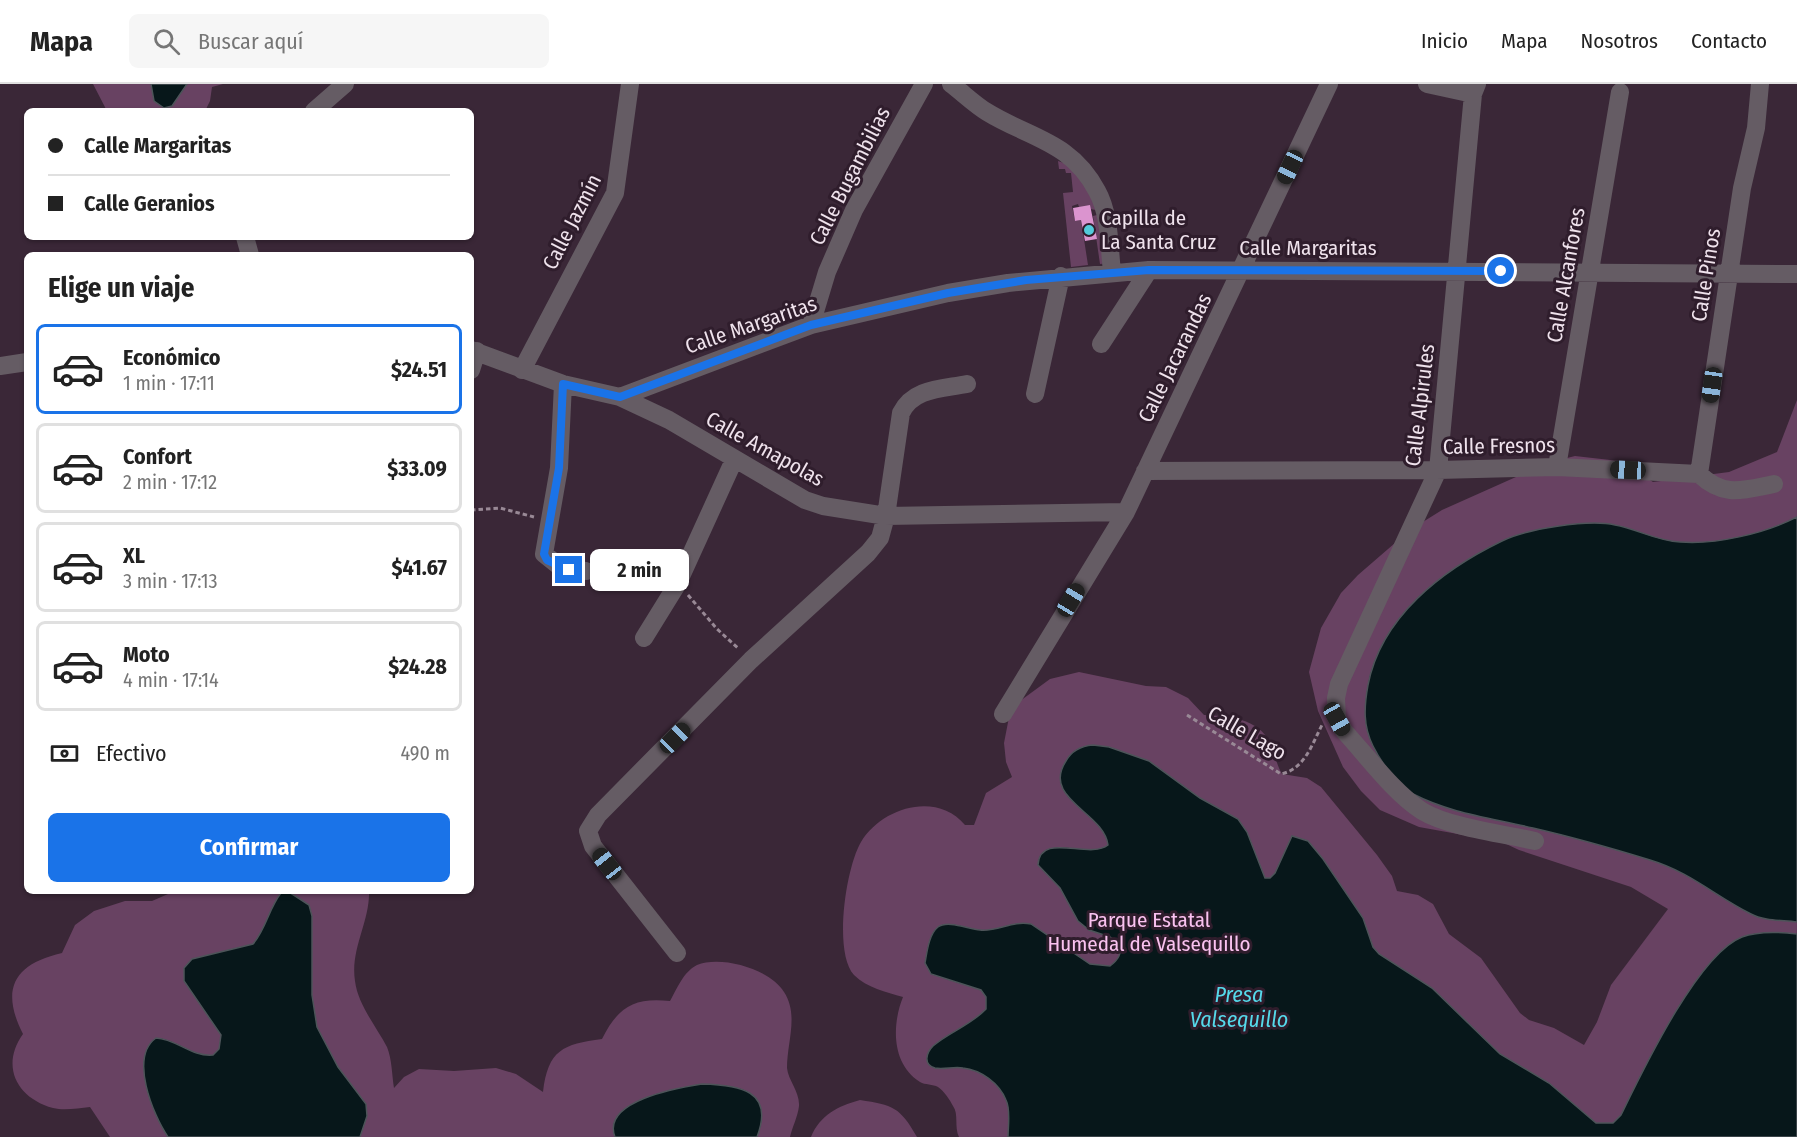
<!DOCTYPE html>
<html lang="es">
<meta charset="utf-8">
<style>
body{margin:0;font-family:"Fira Sans Condensed",sans-serif;background:#f6f6f6;color:#222;height:100vh;display:flex;flex-direction:column;font-size:22px;white-space:nowrap}
*{box-sizing:border-box;margin:0}
p{font-size:20px;color:#767676}
.icon{flex:none;width:33px;height:33px;fill:none;stroke:currentColor;stroke-width:2;stroke-linecap:round;stroke-linejoin:round}
.map{position:relative;flex:1;overflow:hidden}
.details{position:absolute;left:24px;top:168px;width:450px;height:642px;display:flex;flex-direction:column;background:#fff;border-radius:9px;box-shadow:0 2px 4px #0004}
.details>*{flex:none}
.top-card{position:absolute;left:24px;top:24px;width:450px;height:132px;border-radius:9px;box-shadow:0 2px 4px #0004;display:grid;align-content:center;height:132px;padding:0 24px;background:#fff}
.end{position:absolute;width:27px;height:27px;margin:-14px;border:8px solid #1a73e8;background:#fff;box-shadow:0 0 0 3px #fff}
.from{border-radius:50%}
.bubble{position:absolute;height:42px;border-radius:9px;background:#fff;box-shadow:0 2px 4px #0004;font-size:20px;font-weight:700;line-height:42px;text-align:center}
.car{position:absolute;width:18px;height:36px;margin:-18px -9px;border-radius:8px;box-shadow:0 0 4px 2px #0007;background:linear-gradient(#222 24%,#8ab4d8 0 40%,#222 0 76%,#8ab4d8 0 86%,#222 0)}
.top-card b{display:flex;align-items:center;gap:21px;height:57px;font-size:22px}
.top-card b+b{border-top:2px solid #e0e0e0}
.top-card i{width:15px;height:15px;background:#222}
ul{padding:0;list-style:none}
li{display:flex;align-items:center;gap:18px;height:90px;margin:0 12px 9px;padding:0 12px;border:3px solid #e0e0e0;border-radius:9px}
li div{flex:1}
li b{display:block;font-size:22px}
li em{font-style:normal;font-weight:700}
li.active{border-color:#1a73e8}
li>.icon{width:54px;height:54px;stroke-width:1.5}
h2{padding:0 24px;font-size:27px;line-height:72px}
.pay{display:flex;align-items:center;gap:15px;height:66px;padding:0 24px;font-size:22px}
.pay p{margin-inline-start:auto}
.primary-button{display:flex;gap:12px;margin-top:auto;padding:12px 24px}
.primary-button a{flex:1;height:69px;border-radius:9px;background:#1a73e8;color:#fff;font-size:24px;font-weight:700;line-height:69px;text-align:center}
header{display:flex;align-items:center;gap:36px;box-sizing:border-box;height:84px;padding:0 30px;background:#fff;border-bottom:2px solid #e0e0e0}
header strong{font-size:28px}
nav{display:flex;gap:33px;margin-inline-start:auto;font-size:21px}
.search{width:420px;height:54px;background:#f6f6f6;display:flex;align-items:center;gap:15px;box-sizing:border-box;padding:0 21px;border-radius:9px;color:#767676;font-size:22px}
.map>svg:first-child{display:block}
.green{fill:#684262}
.water{fill:#07171a;stroke:#4d5459;stroke-width:1.5}
.building{fill:#db94cf}
.lines{fill:none;stroke-linecap:round;stroke-linejoin:round}
.path{stroke:#998996;stroke-width:3;stroke-dasharray:4.5 3;stroke-linecap:butt}
.minor{stroke:#655c64;stroke-width:18}
.route{stroke:#1a73e8;stroke-width:8}
.poi-dot{fill:#53cbdb;stroke:#2f1d2c;stroke-width:2}
.labels{text-anchor:middle;dominant-baseline:central;stroke-width:6;stroke-linejoin:round;paint-order:stroke}
.street-label{font-size:21px;fill:#efe2ec;stroke:#2f1d2c}
.poi-label{font-size:21px;fill:#efe2ec;stroke:#2f1d2c;text-anchor:start}
.park-label{font-size:21px;fill:#fac2f0;stroke:#2f1d2c}
.water-label{font-size:22px;font-style:italic;fill:#55d9ea;stroke:#2f1d2c}
</style>
<header>
<strong>Mapa</strong>
<div class="search"><svg class="icon" aria-label="search" viewBox="0 0 24 24"><circle cx="10" cy="10" r="6"/><path d="M15 15l6 6"/></svg>Buscar aquí</div>
<nav><a>Inicio</a><a>Mapa</a><a>Nosotros</a><a>Contacto</a></nav>
</header>
<div class="map">
<svg width="1797" height="1053" viewBox="0 0 1797 1053">
<rect width="100%" height="100%" fill="#3a2737"/>
<path class="green" d="M93 0H223L212 3 210 17 205 27H107Z
M1058 77 1081 85 1105 131 1110 179 1100 180 1093 132 1097 131 1096 126 1079 123 1078 120 1072 122 1075 137 1081 136 1088 181 1071 183 1063 109 1073 108 1071 89H1066L1065 85H1059Z
M1797 316V1053H959C954 1043 959 1030 953 1022 950 1016 944 1007 938 1003 933 1000 925 1001 920 998 891 980 892 940 903 913 886 908 867 904 854 891 833 868 846 783 861 758 882 723 937 707 965 741H974L986 709 1012 693 1006 678 1004 659 1010 628 1020 617 1050 595 1079 588 1146 602 1166 603 1188 614 1204 631C1227 632 1259 634 1270 659 1275 669 1276 680 1282 690L1307 694 1321 703 1377 771 1392 792 1397 807 1418 811 1433 820 1449 850 1481 874 1520 929 1529 936 1554 944 1584 961 1597 938 1611 901 1668 825 1631 803 1519 766 1502 758 1419 743 1380 726 1361 707 1343 683 1318 627 1309 588 1321 544 1341 509 1358 491 1410 446 1442 426 1547 379 1575 372 1619 377 1653 398 1729 388 1777 368Z
M193 807H369C370 838 350 865 355 897 358 921 376 942 387 963 392 975 392 992 394 1004L404 993 419 985 454 987 496 984 516 990 543 1008C548 966 563 960 602 955 618 923 634 913 670 917 677 905 683 888 697 881 721 871 770 885 784 908 799 931 787 958 787 984 788 996 800 1008 799 1022 798 1032 792 1044 790 1053H110L90 1023C78 1024 65 1027 53 1024 17 1014 0 982 23 950 0 905 14 880 62 869L75 841 94 827 125 817H152L168 810Z
M860 1016C893 1021 900 1023 917 1053H811C820 1031 838 1022 860 1016Z"/>
<path class="water" d="M151 0H187L172 22 164 24 154 17Z
M1797 433V838C1782 836 1764 837 1751 830 1715 812 1690 788 1650 776 1611 764 1572 753 1533 744 1492 734 1452 730 1413 710 1397 701 1381 678 1373 662 1363 642 1364 623 1368 601 1381 533 1442 486 1502 457 1526 445 1588 435 1615 441 1637 445 1657 457 1680 458 1716 461 1766 449 1797 433Z
M1093 661 1109 663 1149 677 1200 714 1238 735 1247 748 1265 794H1270L1275 789 1292 752 1308 757 1323 775 1363 834 1373 863 1379 870 1432 904 1500 970 1549 999 1596 1039H1613L1621 1031C1642 988 1698 870 1742 853 1758 847 1780 848 1797 850V1053H1008C1008 1042 1011 1026 1006 1016 999 999 981 986 963 984 954 982 944 986 935 984 923 981 926 969 933 962 949 948 971 941 986 925V913L981 906 931 890 925 879C927 868 929 850 938 843 948 836 968 845 980 846 998 848 1012 836 1031 840L1090 880 1110 882C1118 876 1122 870 1120 860L1110 853 1089 846 1078 837 1060 804 1038 781C1040 747 1089 776 1108 761 1104 728 1041 715 1066 677 1072 666 1081 662 1093 661Z
M289 808 309 821 312 832V911L317 943 338 983 366 1020 367 1032 360 1053H168C153 1031 129 973 156 954 177 955 191 973 213 971L219 965 221 951 184 897V884L192 875 253 860C266 845 269 824 281 809Z
M702 1000C739 1001 775 1006 757 1053H615C601 1017 677 1004 702 1000Z"/>
<path class="building" d="M1090 121 1097 155 1085 157 1081 136 1075 137 1073 124Z"/>
<g class="lines">
<path class="path" d="M471 426 500 424 534 433
M688 511 717 545 739 565
M1187 631 1281 690C1305 685 1312 660 1322 641"/>
<path class="minor" d="M951 0C963 9 974 20 987 28 1029 54 1071 57 1097 107 1110 130 1109 162 1112 188
M1427 0 1473 10
M1477 0 1473 10 1438 386 1339 600 1336 614 1337 635 1344 647C1367 672 1394 709 1422 727 1448 743 1504 750 1535 757
M314 27 345 0
M245 153 250 171
M811 241 827 188 854 126 924 0
M1101 260 1149 186
M471 266 563 300 620 313 669 336 805 416 823 422 886 432 1126 428
M0 282 27 278
M471 286 477 267
M522 286 615 109 630 0
M563 300 559 384 544 470 559 482 586 487
M1035 310 1061 192
M620 313 811 241 948 209 1008 199 1149 186 1797 190
M1557 383 1620 8
M1145 387 1438 386 1557 383 1699 390C1724 414 1743 406 1774 400
M1699 390 1742 104 1756 44 1760 0
M644 554 678 499 734 376
M1003 630 1126 428 1329 0
M677 869 593 762 588 747 598 731 751 576 868 469 880 454 886 432 901 329C913 304 942 305 967 300"/>
</g>
<g class="lines">
<path class="route" d="M569 486 547 476 544 470 559 384 563 300 620 313 811 241 948 209 1026 196 1149 186 1501 187"/>
</g>
<circle class="poi-dot" cx="1089" cy="146" r="6"/>
<g class="labels">
<g class="street-label">
<text transform="translate(850 92) rotate(-63)">Calle Bugambilias</text>
<text transform="translate(572 138) rotate(-63)">Calle Jazmín</text>
<text x="1308" y="164">Calle Margaritas</text>
<text transform="translate(1566 191) rotate(-80)">Calle Alcanfores</text>
<text transform="translate(1706 191) rotate(-81)">Calle Pinos</text>
<text transform="translate(751 241) rotate(-19)">Calle Margaritas</text>
<text transform="translate(1175 274) rotate(-64)">Calle Jacarandas</text>
<text transform="translate(1420 321) rotate(-83)">Calle Alpirules</text>
<text transform="translate(1499 362) rotate(-1)">Calle Fresnos</text>
<text transform="translate(765 365) rotate(29)">Calle Amapolas</text>
<text transform="translate(1247 649) rotate(30)">Calle Lago</text>
</g>
<g class="poi-label">
<text x="1101" y="134">Capilla de<tspan x="1101" dy="24">La Santa Cruz</tspan></text>
</g>
<g class="park-label">
<text x="1149" y="836">Parque Estatal<tspan x="1149" dy="24">Humedal de Valsequillo</tspan></text>
</g>
<g class="water-label">
<text x="1239" y="910">Presa<tspan x="1239" dy="25">Valsequillo</tspan></text>
</g>
</g>
</svg>
<i class="end from" style="left:1501px;top:187px"></i>
<i class="end" style="left:569px;top:486px"></i>
<div class="bubble" style="left:590px;top:465px;width:99px">2 min</div>
<i class="car" style="left:1290px;top:83px;rotate:205deg"></i>
<i class="car" style="left:1712px;top:301px;rotate:188deg"></i>
<i class="car" style="left:1628px;top:386px;rotate:273deg"></i>
<i class="car" style="left:1071px;top:516px;rotate:31deg"></i>
<i class="car" style="left:1337px;top:635px;rotate:151deg"></i>
<i class="car" style="left:675px;top:654px;rotate:45deg"></i>
<i class="car" style="left:607px;top:780px;rotate:322deg"></i>
<div class="top-card">
<b><i class="from"></i>Calle Margaritas</b>
<b><i></i>Calle Geranios</b>
</div>
<section class="details">
<h2>Elige un viaje</h2>
<ul>
<li class="active"><svg class="icon" aria-label="car" viewBox="0 0 24 24"><path d="M5 17H2v-5l4-1 3-4h7l3 4 3 1v5h-3M9 17h6M6 11h13"/><circle cx="7" cy="17" r="2"/><circle cx="17" cy="17" r="2"/></svg><div><b>Económico</b><p>1 min · 17:11</p></div><em>$24.51</em></li>
<li><svg class="icon" aria-label="car" viewBox="0 0 24 24"><path d="M5 17H2v-5l4-1 3-4h7l3 4 3 1v5h-3M9 17h6M6 11h13"/><circle cx="7" cy="17" r="2"/><circle cx="17" cy="17" r="2"/></svg><div><b>Confort</b><p>2 min · 17:12</p></div><em>$33.09</em></li>
<li><svg class="icon" aria-label="car" viewBox="0 0 24 24"><path d="M5 17H2v-5l4-1 3-4h7l3 4 3 1v5h-3M9 17h6M6 11h13"/><circle cx="7" cy="17" r="2"/><circle cx="17" cy="17" r="2"/></svg><div><b>XL</b><p>3 min · 17:13</p></div><em>$41.67</em></li>
<li><svg class="icon" aria-label="car" viewBox="0 0 24 24"><path d="M5 17H2v-5l4-1 3-4h7l3 4 3 1v5h-3M9 17h6M6 11h13"/><circle cx="7" cy="17" r="2"/><circle cx="17" cy="17" r="2"/></svg><div><b>Moto</b><p>4 min · 17:14</p></div><em>$24.28</em></li>
</ul>
<div class="pay"><svg class="icon" aria-label="cash" viewBox="0 0 24 24"><path d="M3 7h18v10H3z"/><circle cx="12" cy="12" r="2"/></svg>Efectivo<p>490 m</p></div>
<div class="primary-button"><a>Confirmar</a></div>
</section>
</div>
